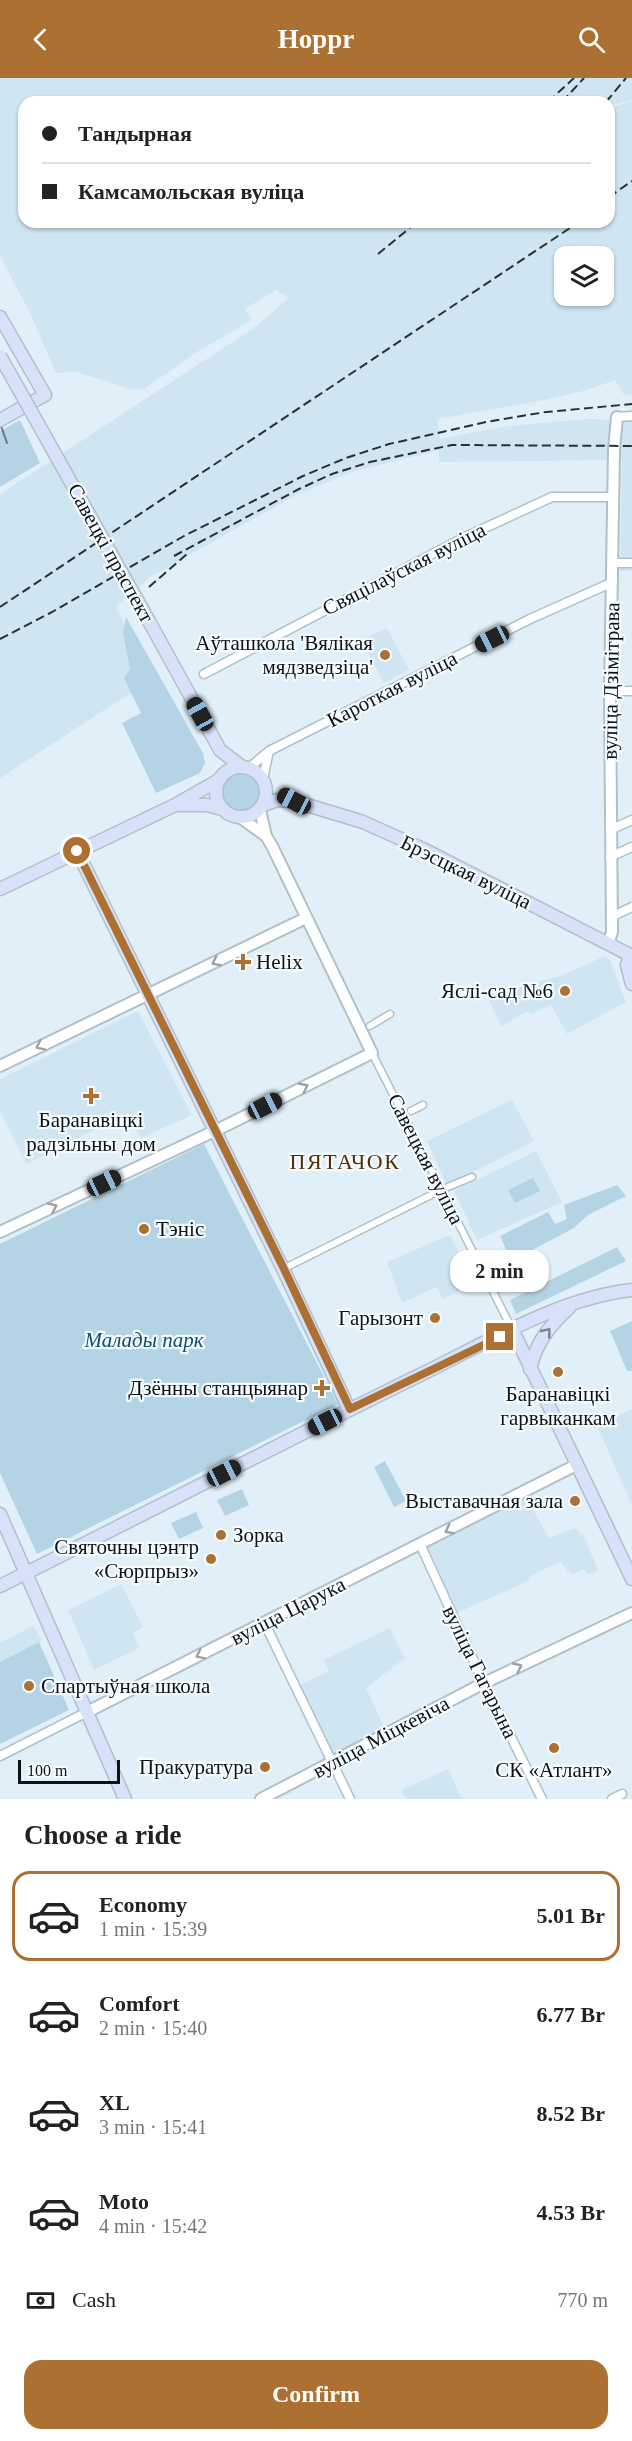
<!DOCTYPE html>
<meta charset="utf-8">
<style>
body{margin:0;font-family:Georgia,serif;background:#f2f2f2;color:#222;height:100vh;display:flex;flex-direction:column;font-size:22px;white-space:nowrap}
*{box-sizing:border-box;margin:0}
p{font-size:20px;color:#767676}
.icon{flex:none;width:33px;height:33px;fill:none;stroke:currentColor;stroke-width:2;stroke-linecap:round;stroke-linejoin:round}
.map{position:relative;height:1721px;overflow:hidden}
.panel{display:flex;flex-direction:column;background:#fff;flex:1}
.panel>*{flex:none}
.banner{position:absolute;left:18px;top:18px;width:597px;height:132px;border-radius:18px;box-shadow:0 2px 4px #0004;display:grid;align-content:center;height:132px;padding:0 24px;background:#fff}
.tools{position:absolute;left:554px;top:168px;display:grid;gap:12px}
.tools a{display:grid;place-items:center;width:60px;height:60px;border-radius:12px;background:#fff;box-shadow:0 2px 4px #0004;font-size:30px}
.scale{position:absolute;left:18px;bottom:15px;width:102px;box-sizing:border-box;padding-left:6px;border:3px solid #0d1215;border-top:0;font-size:16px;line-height:21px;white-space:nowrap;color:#0d1215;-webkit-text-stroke:4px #f5fbff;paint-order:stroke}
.end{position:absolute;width:27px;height:27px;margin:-14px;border:8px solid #ab7032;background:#fff;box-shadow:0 0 0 3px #fff}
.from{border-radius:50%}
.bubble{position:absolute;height:42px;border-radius:18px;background:#fff;box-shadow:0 2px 4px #0004;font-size:20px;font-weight:800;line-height:42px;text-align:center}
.car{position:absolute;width:18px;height:36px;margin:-18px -9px;border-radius:8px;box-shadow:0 0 4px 2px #0007;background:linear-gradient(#222 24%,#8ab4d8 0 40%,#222 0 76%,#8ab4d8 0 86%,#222 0)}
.banner b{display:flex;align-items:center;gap:21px;height:57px;font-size:22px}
.banner b+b{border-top:2px solid #e0e0e0}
.banner i{width:15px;height:15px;background:#222}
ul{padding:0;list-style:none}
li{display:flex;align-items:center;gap:18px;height:90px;margin:0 12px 9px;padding:0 12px;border:3px solid transparent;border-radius:18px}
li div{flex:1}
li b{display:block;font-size:22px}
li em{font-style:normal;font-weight:800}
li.selected{border-color:#ab7032}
li>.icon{width:54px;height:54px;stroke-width:1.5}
h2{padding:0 24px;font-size:27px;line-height:72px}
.pay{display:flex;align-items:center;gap:15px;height:66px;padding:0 24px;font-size:22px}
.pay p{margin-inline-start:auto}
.action{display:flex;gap:12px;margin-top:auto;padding:12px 24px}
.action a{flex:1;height:69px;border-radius:18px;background:#ab7032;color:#fff;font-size:24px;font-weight:800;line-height:69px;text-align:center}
header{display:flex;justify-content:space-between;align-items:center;height:78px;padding:0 24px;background:#ab7032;color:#fff;font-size:27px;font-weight:800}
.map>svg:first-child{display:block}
.built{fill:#cfe5f2;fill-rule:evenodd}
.green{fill:#b4d4e5}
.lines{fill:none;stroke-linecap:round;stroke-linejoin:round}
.stream{stroke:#756e87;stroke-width:2}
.pedestrian-casing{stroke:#b1c0c8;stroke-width:9}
.minor-casing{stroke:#b1c0c8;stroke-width:11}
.tertiary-casing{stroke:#b1c0c8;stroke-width:14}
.secondary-casing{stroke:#b1c0c8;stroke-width:15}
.pedestrian{stroke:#fff;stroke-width:6}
.minor{stroke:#fff;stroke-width:8}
.tertiary{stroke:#fff;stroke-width:10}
.secondary{stroke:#d8e1fa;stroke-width:12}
.rail{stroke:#293033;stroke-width:2;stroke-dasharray:9 4.5;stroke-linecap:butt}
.secondary-bridge-casing{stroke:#b1c0c8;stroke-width:15;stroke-linecap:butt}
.secondary-bridge{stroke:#d8e1fa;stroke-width:12}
.oneway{stroke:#9ea0a1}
.oneway2{stroke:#7d8493}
.route{stroke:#ab7032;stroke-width:8}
.poi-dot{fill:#ab7032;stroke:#f5fbff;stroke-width:2}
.labels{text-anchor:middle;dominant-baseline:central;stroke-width:4.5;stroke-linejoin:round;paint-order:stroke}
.street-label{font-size:21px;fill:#0d1215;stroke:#f5fbff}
.poi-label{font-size:21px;fill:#0d1215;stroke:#f5fbff;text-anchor:end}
.park-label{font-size:21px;font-style:italic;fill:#09506d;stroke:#f5fbff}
.neighbourhood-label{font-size:22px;letter-spacing:1.5px;fill:#552e00;stroke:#f5fbff}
</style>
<header><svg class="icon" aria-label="back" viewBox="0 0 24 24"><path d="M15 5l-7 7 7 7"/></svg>Hoppr<svg class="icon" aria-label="search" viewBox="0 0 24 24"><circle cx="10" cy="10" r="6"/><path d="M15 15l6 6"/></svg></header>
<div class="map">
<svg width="632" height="1721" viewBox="0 0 632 1721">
<rect width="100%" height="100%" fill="#e1f0f8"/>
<path class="built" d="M0 0H632V22L609 28V24H24V144H609V30L632 23V316L624 317 615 302 587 312 549 321 438 341 440 361 507 348 587 341 632 342V493H620L622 382 439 384V372L352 394 296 417 152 498 116 529 154 605 132 614 0 700V416L254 250 289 220 276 212 245 231 252 242 200 272 144 311 133 312 77 294 56 295 31 237 0 178ZM564 178H603V218H564Z
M387 550 409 592 384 605 361 562Z
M605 878 610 882 626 924 567 956 551 927 530 936 528 933 501 948 489 922 521 908 560 898Z
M138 933 192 1037 141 1060 128 1035 26 1086 0 1034V1001Z
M512 1022 534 1063 447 1107 427 1063Z
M536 1073 562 1124 477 1162 454 1113Z
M450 1157 475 1205 443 1221 436 1209 402 1225 387 1184Z
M632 1331V1427L597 1348Z
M526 1419 549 1460 576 1450 580 1458 583 1456 598 1492 587 1497 584 1491 572 1497 560 1484 534 1496 526 1504 457 1535 426 1469Z
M121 1506 143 1549 133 1555 139 1570 94 1592 68 1532Z
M33 1548 42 1563 0 1584V1565Z
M390 1550 405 1580 366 1610 385 1651 334 1678 300 1607 329 1593 324 1582Z
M448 1691 462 1721H406L402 1712Z"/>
<path class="green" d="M20 342 40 385 0 409V353Z
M126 539 203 675 205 685 200 695 156 715 122 645 141 635 124 600 130 591 123 555Z
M221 714a20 20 0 1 1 40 0a20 20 0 1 1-40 0Z
M204 1066 338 1326 37 1476 0 1395V1166Z
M533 1100 540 1113 515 1125 508 1112Z
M617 1107 626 1118 588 1137 574 1150 511 1183 500 1158 548 1134 555 1146 567 1141 564 1127Z
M617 1169 626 1183 516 1236 510 1222Z
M632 1243V1293H627L610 1253Z
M385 1383 406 1423 394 1429 374 1389Z
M242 1411 249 1427 225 1438 217 1422Z
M196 1434 203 1450 179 1461 171 1445Z
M39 1564 69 1632 0 1666V1584Z"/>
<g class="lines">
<path class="stream" d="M1 348 7 365"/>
<g class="pedestrian-casing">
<path id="pedestrian" d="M370 948 390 936
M372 975 513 1253
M411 1033 423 1027
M448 1109 472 1099
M289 1188 437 1114"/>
</g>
<g class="minor-casing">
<path id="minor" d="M617 339 632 338
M613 485H632
M204 596 463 460 552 419H614
M610 613H632
M249 690 269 673 530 541 613 504
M263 701 269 673
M610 752 632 742
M610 779 632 769
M611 839 632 829
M420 1466 484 1605 542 1721
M265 1546 350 1721
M0 1678 87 1634
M612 1721 622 1716"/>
</g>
<g class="tertiary-casing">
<path id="tertiary" d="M260 732 266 758
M608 866 612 854 610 613 614 372 617 339
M0 988 306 840
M0 1154 223 1049 372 975 272 768 266 758 241 740
M87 1634 576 1387
M261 1721 484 1605 632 1535"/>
</g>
<g class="secondary-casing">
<path id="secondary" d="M0 239 45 317 0 342
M150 545 220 672 242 689
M216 714a25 25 0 1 1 50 0a25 25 0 1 1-50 0Z
M179 727H207L222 731
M264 727 277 722 294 723 363 744 423 771 632 878
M77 773 283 1191 349 1331
M0 811 175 727 219 702
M630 877 627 887 632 906
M513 1253 632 1501
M530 1291C536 1265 549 1248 569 1230
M0 1436 125 1721
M0 1508C141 1438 281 1365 422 1296 488 1264 559 1220 632 1212"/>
</g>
<use href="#pedestrian" class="pedestrian"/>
<use href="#minor" class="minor"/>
<use href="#tertiary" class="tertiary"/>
<use href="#secondary" class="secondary"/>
<path class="rail" d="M548 24 574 0
M562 24 584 0
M606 24 626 0
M609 119 632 103
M378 176 417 144
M174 478 299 411 332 396 370 384 452 367 632 368
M149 509 187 476
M0 529 579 144
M0 561 52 534 184 458 303 398 346 380 389 366 486 344 546 334 632 326"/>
<g class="secondary-bridge-casing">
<path id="secondary-bridge" d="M0 278 150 545"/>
</g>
<use href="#secondary-bridge" class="secondary-bridge"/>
</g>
<defs><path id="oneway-chevron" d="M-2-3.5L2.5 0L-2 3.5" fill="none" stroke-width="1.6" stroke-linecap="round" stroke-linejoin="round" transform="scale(1.5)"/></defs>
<g class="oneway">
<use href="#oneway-chevron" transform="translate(216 884) rotate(154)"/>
<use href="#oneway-chevron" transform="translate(40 968) rotate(154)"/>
<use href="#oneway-chevron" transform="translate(304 1009) rotate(-27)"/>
<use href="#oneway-chevron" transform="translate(53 1129) rotate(-25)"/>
<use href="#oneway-chevron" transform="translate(449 1452) rotate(153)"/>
<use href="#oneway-chevron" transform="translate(200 1577) rotate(154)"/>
<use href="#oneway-chevron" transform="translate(518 1589) rotate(-25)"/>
</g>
<use class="oneway2" href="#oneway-chevron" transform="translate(547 1254) rotate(-51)"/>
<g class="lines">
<path class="route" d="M77 773 284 1191 350 1331 500 1259"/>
</g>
<g class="poi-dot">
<circle cx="385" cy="577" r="6"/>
<path d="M240 875h6v6h6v6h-6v6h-6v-6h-6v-6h6z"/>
<circle cx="565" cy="913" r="6"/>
<path d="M88 1009h6v6h6v6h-6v6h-6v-6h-6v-6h6z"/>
<circle cx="144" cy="1151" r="6"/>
<circle cx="435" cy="1240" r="6"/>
<circle cx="558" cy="1294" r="6"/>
<path d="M319 1301h6v6h6v6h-6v6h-6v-6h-6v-6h6z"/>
<circle cx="575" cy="1423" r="6"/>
<circle cx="221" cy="1457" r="6"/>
<circle cx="211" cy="1481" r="6"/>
<circle cx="29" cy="1608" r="6"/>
<circle cx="554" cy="1670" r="6"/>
<circle cx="265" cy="1689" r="6"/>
</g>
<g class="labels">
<g class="street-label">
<text transform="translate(111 475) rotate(61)">Савецкі праспект</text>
<text transform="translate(404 491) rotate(-27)">Свяцілаўская вуліца</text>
<text transform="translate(611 603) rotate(-89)">вуліца Дзімітрава</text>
<text transform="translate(392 611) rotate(-27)">Кароткая вуліца</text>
<text transform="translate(466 794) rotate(26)">Брэсцкая вуліца</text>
<text transform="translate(426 1081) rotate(63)">Савецкая вуліца</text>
<text transform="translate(288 1533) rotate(-27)">вуліца Царука</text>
<text transform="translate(480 1594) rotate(64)">вуліца Гагарына</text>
<text transform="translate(381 1659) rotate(-28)">вуліца Міцкевіча</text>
</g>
<g class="poi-label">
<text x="373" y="565">Аўташкола 'Вялікая<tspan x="373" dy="24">мядзведзіца'</tspan></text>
<text x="256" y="884" text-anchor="start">Helix</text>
<text x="553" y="913">Яслі-сад №6</text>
<text x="91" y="1042" text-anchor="middle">Баранавіцкі<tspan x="91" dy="24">радзільны дом</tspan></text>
<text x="156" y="1151" text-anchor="start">Тэніс</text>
<text x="423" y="1240">Гарызонт</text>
<text x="308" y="1310">Дзённы станцыянар</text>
<text x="558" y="1316" text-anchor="middle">Баранавіцкі<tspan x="558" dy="24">гарвыканкам</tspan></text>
<text x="563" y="1423">Выставачная зала</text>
<text x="233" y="1457" text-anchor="start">Зорка</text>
<text x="199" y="1469">Святочны цэнтр<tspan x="199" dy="24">«Сюрпрыз»</tspan></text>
<text x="41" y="1608" text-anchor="start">Спартыўная школа</text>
<text x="253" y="1689">Пракуратура</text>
<text x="554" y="1692" text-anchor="middle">СК «Атлант»</text>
</g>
<g class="park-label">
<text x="144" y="1262">Малады парк</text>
</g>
<g class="neighbourhood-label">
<text x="345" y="1083">ПЯТАЧОК</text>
</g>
</g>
</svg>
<div class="tools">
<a><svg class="icon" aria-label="layers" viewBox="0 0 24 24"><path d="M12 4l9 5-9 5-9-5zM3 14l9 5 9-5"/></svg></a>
</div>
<div class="scale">100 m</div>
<i class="end from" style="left:77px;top:773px"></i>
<i class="end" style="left:500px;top:1259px"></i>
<div class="bubble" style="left:450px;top:1172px;width:99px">2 min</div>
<i class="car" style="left:492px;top:561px;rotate:243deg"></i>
<i class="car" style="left:200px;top:636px;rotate:331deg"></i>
<i class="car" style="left:294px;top:723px;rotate:298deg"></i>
<i class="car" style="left:265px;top:1028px;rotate:63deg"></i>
<i class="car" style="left:104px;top:1105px;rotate:65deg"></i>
<i class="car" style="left:325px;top:1344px;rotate:243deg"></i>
<i class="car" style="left:224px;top:1395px;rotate:63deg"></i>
<div class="banner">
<b><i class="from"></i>Тандырная</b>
<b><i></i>Камсамольская вуліца</b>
</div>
</div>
<section class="panel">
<h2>Choose a ride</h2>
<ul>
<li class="selected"><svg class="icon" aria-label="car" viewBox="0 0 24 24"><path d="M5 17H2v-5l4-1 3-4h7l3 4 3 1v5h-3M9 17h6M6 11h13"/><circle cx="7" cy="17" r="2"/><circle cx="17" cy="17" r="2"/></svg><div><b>Economy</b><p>1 min · 15:39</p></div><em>5.01 Br</em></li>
<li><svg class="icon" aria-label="car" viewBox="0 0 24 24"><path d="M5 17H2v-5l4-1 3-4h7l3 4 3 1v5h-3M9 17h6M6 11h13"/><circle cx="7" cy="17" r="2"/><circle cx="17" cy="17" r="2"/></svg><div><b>Comfort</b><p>2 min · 15:40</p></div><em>6.77 Br</em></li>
<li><svg class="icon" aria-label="car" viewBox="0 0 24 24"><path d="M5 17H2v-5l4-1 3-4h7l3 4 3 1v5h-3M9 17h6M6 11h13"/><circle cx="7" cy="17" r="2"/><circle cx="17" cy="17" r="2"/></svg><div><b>XL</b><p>3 min · 15:41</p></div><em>8.52 Br</em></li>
<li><svg class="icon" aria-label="car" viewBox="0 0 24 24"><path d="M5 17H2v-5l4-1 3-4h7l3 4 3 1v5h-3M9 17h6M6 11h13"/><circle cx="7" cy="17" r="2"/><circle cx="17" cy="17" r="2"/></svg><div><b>Moto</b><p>4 min · 15:42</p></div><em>4.53 Br</em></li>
</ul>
<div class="pay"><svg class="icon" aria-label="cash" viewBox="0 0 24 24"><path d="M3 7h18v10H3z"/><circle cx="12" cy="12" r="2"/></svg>Cash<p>770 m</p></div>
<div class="action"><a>Confirm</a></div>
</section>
